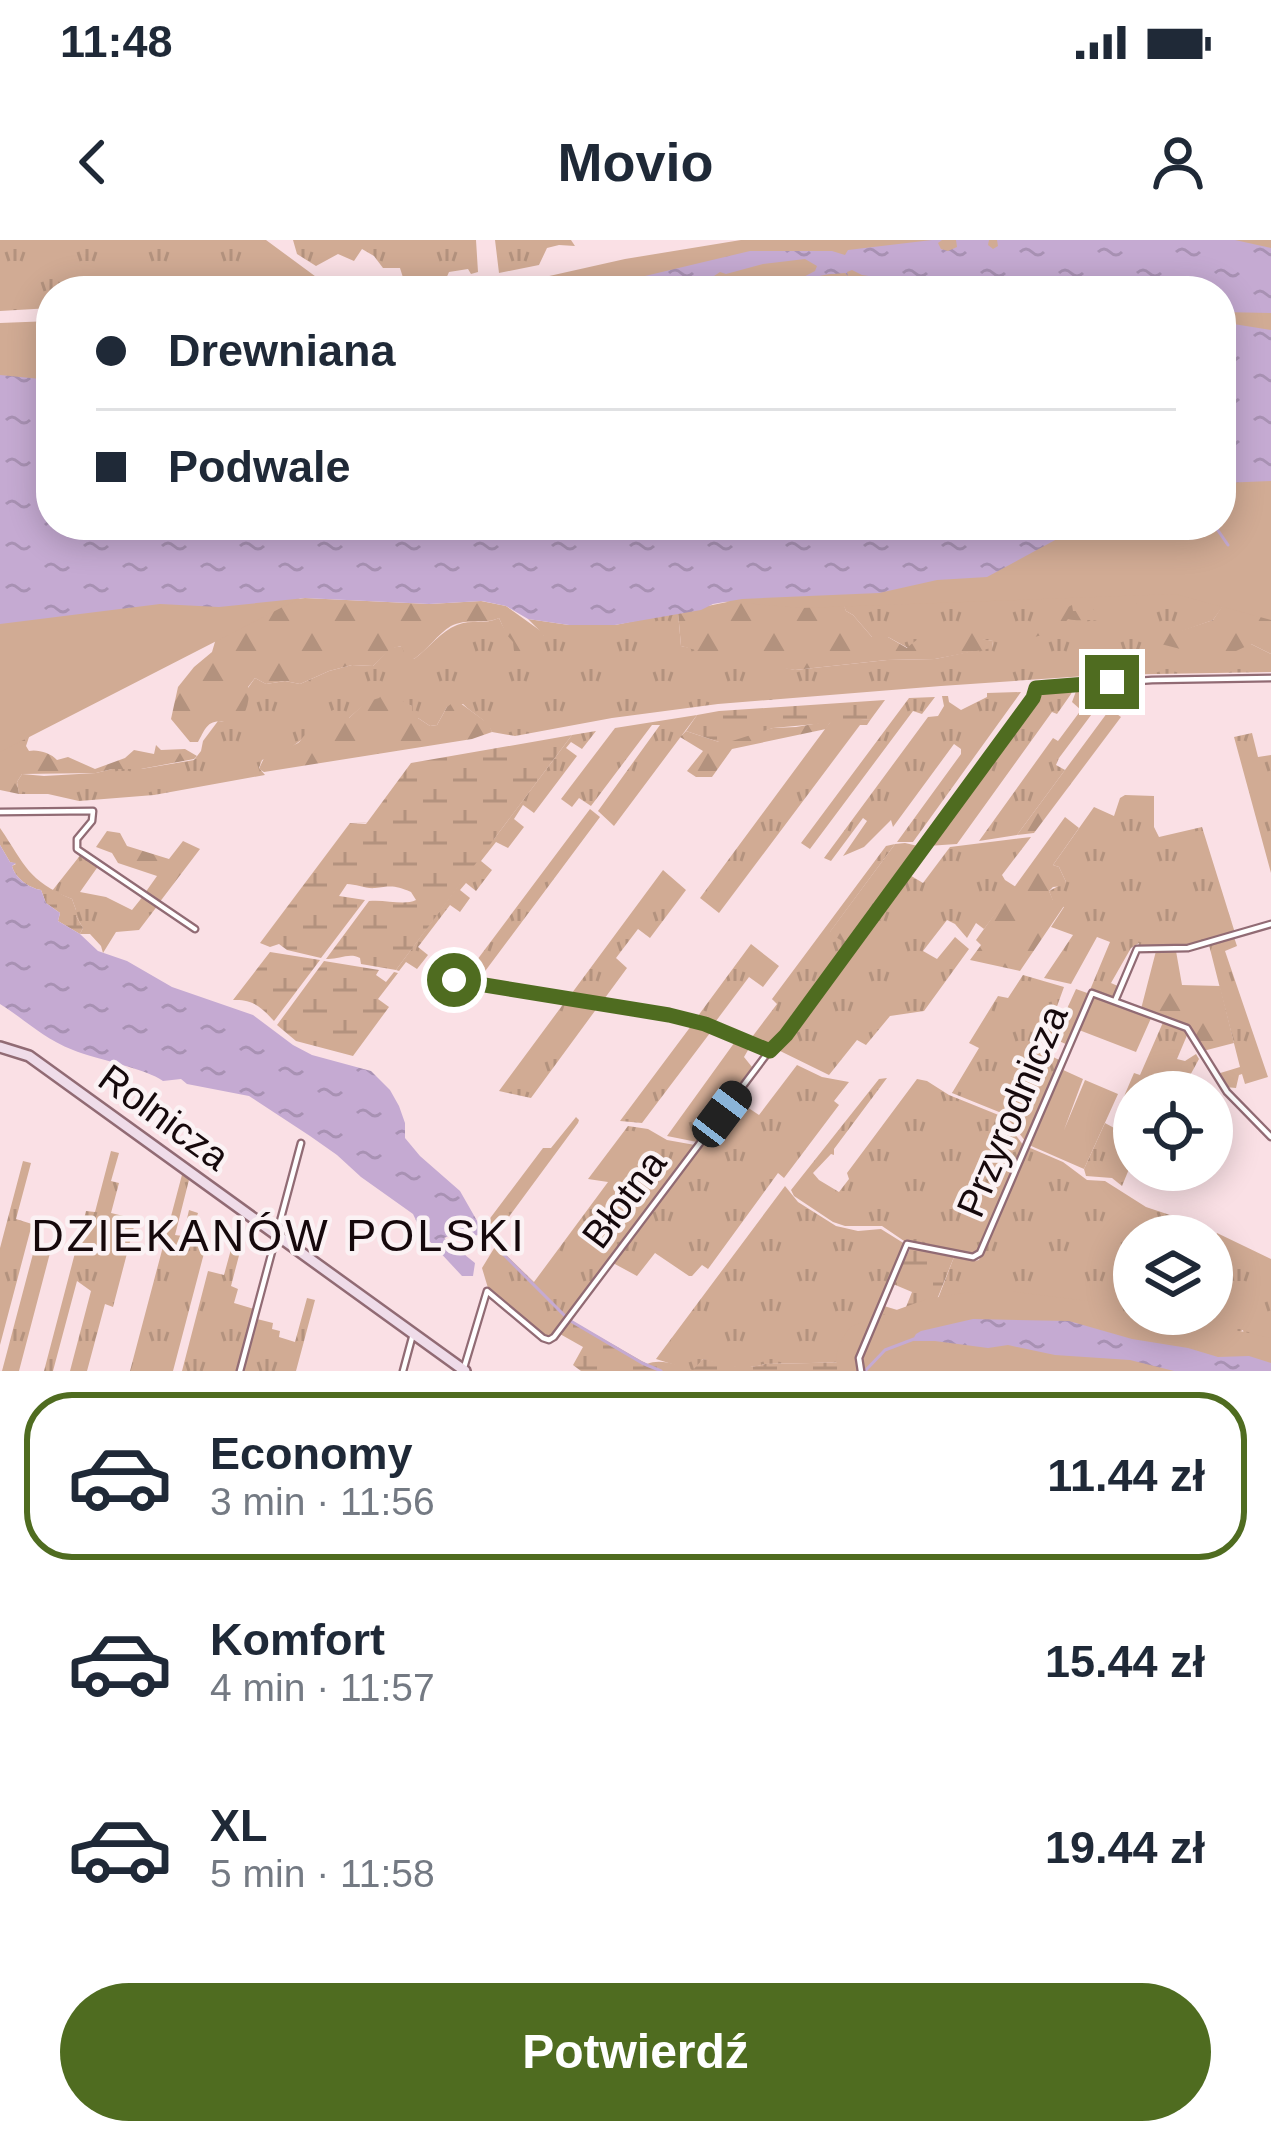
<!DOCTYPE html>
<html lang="pl">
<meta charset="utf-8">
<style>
body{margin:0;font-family:Helvetica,sans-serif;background:#f2f2f3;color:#1f2937;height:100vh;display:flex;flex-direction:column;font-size:45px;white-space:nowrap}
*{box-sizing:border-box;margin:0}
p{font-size:39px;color:#747a83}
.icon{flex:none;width:66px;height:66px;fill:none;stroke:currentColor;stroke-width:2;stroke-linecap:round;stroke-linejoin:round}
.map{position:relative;height:1131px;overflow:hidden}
.side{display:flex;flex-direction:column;background:#fff;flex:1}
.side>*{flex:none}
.guide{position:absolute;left:36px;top:36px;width:1200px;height:264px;border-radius:48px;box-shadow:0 6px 30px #0003;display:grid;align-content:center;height:264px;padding:0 60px;background:#fff}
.fabs{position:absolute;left:1113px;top:831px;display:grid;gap:24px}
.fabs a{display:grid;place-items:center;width:120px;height:120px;border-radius:50%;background:#fff;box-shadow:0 6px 30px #0003;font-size:60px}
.end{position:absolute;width:54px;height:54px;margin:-27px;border:15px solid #4f6c20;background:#fff;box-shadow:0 0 0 6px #fff}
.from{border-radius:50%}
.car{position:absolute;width:36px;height:72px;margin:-36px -18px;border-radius:15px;box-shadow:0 0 9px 3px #0007;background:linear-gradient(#222 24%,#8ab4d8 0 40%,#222 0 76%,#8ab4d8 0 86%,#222 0)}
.guide b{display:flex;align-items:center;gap:42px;height:114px;font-size:45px}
.guide b+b{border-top:3px solid #e0e1e3}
.guide i{width:30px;height:30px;background:#1f2937}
ul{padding:21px 0 0;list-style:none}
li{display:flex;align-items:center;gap:36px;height:168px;margin:0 24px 18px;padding:0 36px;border:6px solid transparent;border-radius:48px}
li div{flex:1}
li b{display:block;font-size:45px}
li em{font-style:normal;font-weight:800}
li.current{border-color:#4f6c20}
li>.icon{width:108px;height:108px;stroke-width:1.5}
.cta{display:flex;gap:24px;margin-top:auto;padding:24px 60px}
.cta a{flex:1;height:138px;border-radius:72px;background:#4f6c20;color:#fff;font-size:48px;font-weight:800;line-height:138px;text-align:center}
.status{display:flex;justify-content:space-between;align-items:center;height:84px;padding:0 60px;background:#fff;direction:ltr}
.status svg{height:33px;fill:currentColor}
header{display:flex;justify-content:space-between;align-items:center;height:156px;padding:0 60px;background:#fff;font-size:54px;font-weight:800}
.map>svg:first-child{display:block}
.grass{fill:url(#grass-tufts)}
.forest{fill:url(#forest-firs)}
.wetland{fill:url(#wetland-marsh)}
.park{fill:#d1ab94}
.water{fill:url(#water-ripples);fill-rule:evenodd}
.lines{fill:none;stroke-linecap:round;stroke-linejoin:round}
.stream{stroke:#c5aad2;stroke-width:3}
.street-casing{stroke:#916b74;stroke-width:9}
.secondary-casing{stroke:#916b74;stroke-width:14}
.street{stroke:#fff;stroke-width:4.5}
.secondary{stroke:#efdce9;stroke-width:9}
.route{stroke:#4f6c20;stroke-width:15}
.labels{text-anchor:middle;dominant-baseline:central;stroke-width:9;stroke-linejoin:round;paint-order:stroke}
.street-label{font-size:39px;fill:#16090c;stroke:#fbf2f4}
.quarter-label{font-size:45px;letter-spacing:3px;fill:#16090c;stroke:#fbf2f4}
</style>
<div class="status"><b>11:48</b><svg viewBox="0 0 49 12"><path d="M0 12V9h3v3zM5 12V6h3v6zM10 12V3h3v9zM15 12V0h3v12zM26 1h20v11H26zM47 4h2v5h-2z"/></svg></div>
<header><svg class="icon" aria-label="back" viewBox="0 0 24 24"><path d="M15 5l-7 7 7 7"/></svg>Movio<svg class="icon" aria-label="person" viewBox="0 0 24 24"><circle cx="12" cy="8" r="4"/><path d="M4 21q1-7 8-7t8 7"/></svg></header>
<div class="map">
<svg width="1271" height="1131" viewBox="0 0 1271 1131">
<defs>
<pattern id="grass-tufts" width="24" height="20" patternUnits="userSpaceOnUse" patternTransform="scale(3)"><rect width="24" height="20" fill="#d1ab94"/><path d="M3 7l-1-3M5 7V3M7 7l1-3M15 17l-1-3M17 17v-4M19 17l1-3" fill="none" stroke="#b3927e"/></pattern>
<pattern id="forest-firs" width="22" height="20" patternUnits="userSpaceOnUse" patternTransform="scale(3)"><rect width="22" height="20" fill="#d1ab94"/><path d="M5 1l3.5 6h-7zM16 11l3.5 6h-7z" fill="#b3927e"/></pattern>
<pattern id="wetland-marsh" width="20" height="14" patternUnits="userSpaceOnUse" patternTransform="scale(3)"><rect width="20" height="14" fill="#d1ab94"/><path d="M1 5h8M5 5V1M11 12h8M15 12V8" fill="none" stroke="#b3927e"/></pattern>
<pattern id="water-ripples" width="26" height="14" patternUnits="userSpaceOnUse" patternTransform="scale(3)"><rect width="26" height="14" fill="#c5aad2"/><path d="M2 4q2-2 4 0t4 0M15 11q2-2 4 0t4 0" fill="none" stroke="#a891b3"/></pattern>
</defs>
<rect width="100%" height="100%" fill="#fae0e5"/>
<path class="grass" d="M0 0H266L323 42 327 51H51V68L0 71Z
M293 0H476L478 32 471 34 468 29 449 32 445 41 405 44 400 28H383L374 16 362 9 354 21 338 14 316 26 297 14Z
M495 0H571L575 6 559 5 547 8 539 25 499 33Z
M1119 334 1226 362 1213 380 1174 394 1251 404 1271 414V432L1100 435 941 446 718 464 612 478 515 496 492 492C487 479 472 474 463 464L447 467 437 485 430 486 418 478H412V466C381 454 372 456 349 478 325 477 315 490 297 503 288 511 273 515 262 520L259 528 265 535 154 555 79 561 48 554H19L17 542 22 534 44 536 96 533 112 529H141L194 520 201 511 203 501 218 481 224 482 255 438 266 444 285 441 300 444 329 431 352 425 373 426 390 408 402 406 414 419C428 409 441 391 457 385 471 379 485 385 499 378 507 396 512 401 532 406L544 395 528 379 569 385H615L678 372 681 406 795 430 887 420 935 419 992 407 993 401 956 396 908 408 888 397H872L853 375 846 371 843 364Z
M1115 443 1059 518 1056 525 1065 530 1017 595 979 601 1053 498 1058 501 1081 470 1072 462 1078 446Z
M1074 446 1071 454 1057 474 1052 472 957 604 927 606 1034 459 1048 448Z
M1021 452 913 602H897L961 514V509L954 504 893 587 891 580 864 607 843 616 867 581 863 578 831 621 824 618 928 477 938 476 944 466 942 456H948L949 462 961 470 987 457V453Z
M935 457 922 474 913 471 810 609 801 603 909 458Z
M697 475 614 586 598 571 660 485H652L591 566 579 558 572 567 561 559 615 488Z
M871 479 867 485H860L719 673 700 658 831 481Z
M596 491 582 509 571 502 566 508 577 516 534 573 523 565 514 579 524 587 508 608 496 602 481 621 492 630 476 651 466 643 460 650 470 658 460 672 450 665 418 707 428 715 417 729 406 722 399 731 396 730 492 600 446 589 351 582 442 587 494 599 572 495Z
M1252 493 1258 517 1271 515V633L1234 497Z
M1125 555 1154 556V587L1159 597 1202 587 1235 693 1186 706 1138 707 1139 703 1131 708 1111 743 1120 747 1115 759 1090 750 1110 702 1097 697 1071 744 1044 738 1073 695 1051 687 1064 667 1053 661 1049 651 1066 642 1059 627 1053 625 1094 567 1114 576 1120 558Z
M590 569 600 577 477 742 462 740Z
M1031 597 1002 635 1005 640 1016 647 984 689 976 683 967 698 955 684 947 680 923 711 937 719 955 697 969 709 924 771 890 776 866 805 857 800 829 835 774 808 908 634 923 643 950 607Z
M895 604 830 692 850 704 770 810 749 801 777 764 772 759 886 606Z
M82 613 99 625 80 652 106 657 132 670 144 655 158 665 139 690 116 692 103 713 101 706 90 694H80L83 688 76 676V670L72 659 52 651Z
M663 630 686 650 650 698 638 689 616 718 627 728 602 762 569 757Z
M1234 697 1237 706 1225 711 1268 837 1245 844 1242 834 1239 835 1236 848 1225 847 1217 834 1240 827 1209 705Z
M751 704 779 726 763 747 749 737 713 785 695 780Z
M1023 735 1064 747 1056 769 1066 771 1076 749 1090 754 1068 805 1043 794 1036 808 1061 821 1026 902 1004 874 952 853 979 808 969 803 998 756 1008 758Z
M567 759 600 764 531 858 499 851Z
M1164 780 1185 788 1188 793 1177 819 1185 821 1196 814 1199 819 1187 841H1178L1172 847 1174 852H1134V917L1122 946 1112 938 1086 936 1084 929 1105 883 1116 889 1125 854 1134 833 1140 835Z
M694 782 713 789 642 883 620 881Z
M737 799 751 805 744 817 752 827 697 902 667 896Z
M797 825 822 837 849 842 834 861 839 865 784 938 778 933 708 1029 702 1025 692 1036H689L655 1013 637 1036 613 1023 735 859 759 875Z
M887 838 834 909V915L831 914 813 933 819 940 839 952 849 939 847 933 917 839 927 841 949 855 1001 876 1024 906 975 1015 907 1003 882 986H845L833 982 794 956 791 950 879 839Z
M576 877 579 880 578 883 497 993 488 981 543 908H551Z
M628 886 648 889 667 900 695 905 551 1097H545L488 1048 482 1028 496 1005 534 1042 608 942 588 939Z
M1028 907 1063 922 1087 940 1105 941 1146 967 1179 978 1172 996H1134V1074H1139L1133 1089 934 1069 954 1017 974 1021 979 1020Z
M111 911 119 913 111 941 119 943 111 973 136 979 113 1067 105 1064 87 1131H70L91 1051 77 1041 53 1131H44L86 971 95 972Z
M23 921 31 923 16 979 32 984 0 1105V1008Z
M183 931 190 936 175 995 183 996 189 970 198 973 192 993 208 998 173 1131H130Z
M785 946 798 962 836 986 858 991 881 989 905 1004 857 1122 765 1124C743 1131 725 1126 703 1119L694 1131 656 1119Z
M1217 993 1271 1019V1104L1245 1100 1243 1090 1205 1109 1176 1089 1183 1074H1212V1006Z
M233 1002 242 1004 231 1046 238 1049 234 1063 254 1069 237 1131H182L208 1031 224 1035Z
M34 1010 50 1013 19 1131H2Z
M307 1058 315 1060 296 1131H244L257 1079 273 1083 272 1089 280 1091 279 1097 295 1102Z"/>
<path class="forest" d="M1271 241V414L1251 404 1219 419 1157 403 1155 396 1159 392 1174 393 1213 380 1225 362 1175 340 844 365 846 371 853 375 872 397H888L907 408C923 392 935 393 956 396L964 387 975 388 977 398 993 401 992 408 935 419 887 420 795 430 739 422 681 406 678 372 1103 285H1221Z
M1119 348C1142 351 1162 359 1185 359L1183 366C1160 366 1108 352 1108 385 1091 376 1084 383 1068 379 1055 397 1023 399 1001 402L1013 382 1018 383 1023 394 1027 395 1030 382 1038 383 1047 378 1055 381 1062 370 1072 365 1073 371H1090L1117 358Z
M305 358 429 364 481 361 506 366 545 394 540 401 523 414 514 411 513 402 506 394 499 378C484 385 466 378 451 386 438 394 427 410 414 419L406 416 401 406 390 409 373 426 352 425 329 431 300 444 285 441 266 444 255 438 248 447C251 464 244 481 228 488L224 482C207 479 205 490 198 502H190L171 479 178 447 194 427 212 412 219 388 259 363Z
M0 384 30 494 26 506 29 511C37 509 51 513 57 520L68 517 95 529 125 518 134 510 154 514 156 505 161 510 185 509 197 516 194 519 141 529H112L96 533 22 534 17 542 19 554 0 550Z
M385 452 412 466V477L418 478 430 486 437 485 447 467 456 460 489 484 492 492 472 499 264 532 259 529C271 499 280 513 298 503 301 501 302 497 305 495 314 486 324 474 335 469L342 477 349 478 366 462 379 458Z
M1110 469 1121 477 1034 593 1017 595Z
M831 481 826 489 732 509 712 537H696L687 531 703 511 680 497 686 491 719 502 773 488 796 487Z
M1065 577 1079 588 1053 625 1059 627 1066 642 1063 646 1053 647 1049 651 1053 660 1064 666 1020 731 970 720 981 705 976 700Z
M107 591 120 593 127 606 169 619 183 601 200 609 159 663 145 653 157 636 118 623 112 613 96 607Z
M905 603 918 606 921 610 785 794 776 802 849 705 829 693 895 604Z
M1156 711H1176L1182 745 1220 746 1234 803 1203 811 1186 785 1141 769Z"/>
<path class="wetland" d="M885 460 871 479 773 488 729 502H719L686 491 697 475 719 471Z
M572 495 396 730 361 724 360 718C349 712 338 720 326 719L369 661C385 659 404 666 416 660L411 652C395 645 391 646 375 648 366 649 356 644 347 644L339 656 365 660 321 718 287 710 279 704 270 707 260 703 350 583 366 584 411 523Z
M0 588C26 626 27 640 72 659L76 670V676L83 688 80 694 58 681 60 673 46 663 41 650C29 648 15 638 12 626L16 624 10 622 0 605Z
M270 712 320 720 274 781C261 767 253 759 233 760Z
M324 721 379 730 376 735 386 742 394 732 398 733 378 759 389 767 353 816 296 801 277 785Z
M911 1007 954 1017 934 1067 873 1089 884 1066 904 1072 912 1052 893 1044Z
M570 1080 647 1124C660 1118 679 1125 693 1130L703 1119C725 1124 742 1131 765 1124L857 1122 859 1131H581L573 1125 583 1107 560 1094Z"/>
<path class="park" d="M741 0H1271V380L1175 354 802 368 718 361 306 355 0 512V83L51 81V285H1221V51H482L625 19Z
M1094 755 1152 776 1136 812 1079 790Z
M1061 829 1083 839 1064 890 1085 840 1118 854 1084 929 1029 905Z
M976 1051H1009L1088 1061 1147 1079 1217 1091H1240L1271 1098V1131H838C833 1115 840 1098 852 1086L927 1059Z"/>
<path class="water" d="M932 0H942L938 3 941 9 948 11 957 7 956 0H989L988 5 993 9 998 6 997 0H1235L1271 8V73L1221 72V51H855L859 48 872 49 876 39 880 41 882 38 862 35 852 30 847 32 848 36 845 33C830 35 815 32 806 47L771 51H684L680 46 666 51H582L750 11H832L845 15 848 10ZM805 19 817 26 815 31 788 45 768 41 762 44 764 46 761 50C744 47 718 47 705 42L720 32 726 34 763 24Z
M1221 82 1271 90V241L1221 243Z
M0 135 51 140V285H1103L1070 292 987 337 937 340 879 353 742 359 713 364 701 370 615 385H569L528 379 506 366 482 361 429 364 305 358 219 367 160 364 0 384Z
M0 605 10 622 16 623 12 626C15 638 29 648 41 650L46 663 60 673 58 681 80 694 98 711 127 721 172 747 253 775 293 805 312 815 371 831 390 850 399 866 405 883V898L420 916 460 951 484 993 471 997 459 994 455 998 451 995 444 998 475 1023 473 1036H462L422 993 413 974 361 937 337 915 310 896 249 856 187 844 181 839 163 841C147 829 95 819 73 810 42 798 26 780 0 764Z
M973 1079 1069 1081 1132 1099 1188 1108 1218 1117 1249 1116 1271 1123V1131H1174L1130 1120 1055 1115 1008 1105 988 1108 935 1101H912L916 1094 921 1091Z"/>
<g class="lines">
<path class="stream" d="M1209 285 1217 289 1228 305
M482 993 566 1077
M569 1080 642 1123 661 1131
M865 1131 885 1110 914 1099"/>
<g class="street-casing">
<path id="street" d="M0 572 93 571 92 581 77 599V609L195 689
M442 741 454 740 669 775 705 784 770 810
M1115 761 1137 709 1188 708 1271 684
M240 1131 301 903
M403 1131 413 1094
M463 1131 487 1051 543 1098 549 1100 554 1097 770 810 786 795 839 726 1033 458 1036 448 1152 440 1271 438
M861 1131 859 1118 907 1004 973 1017 980 1013 1092 753 1187 788 1227 852 1271 897"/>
</g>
<g class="secondary-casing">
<path id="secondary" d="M0 807 29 816 465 1131"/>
</g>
<use href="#street" class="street"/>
<use href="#secondary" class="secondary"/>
</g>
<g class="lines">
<path class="route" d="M454 740 669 775 705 784 770 811 786 795 1033 458 1036 448 1112 442"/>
</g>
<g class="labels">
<g class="street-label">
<text transform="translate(1012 871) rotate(-67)">Przyrodnicza</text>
<text transform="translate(164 877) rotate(36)">Rolnicza</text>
<text transform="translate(624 959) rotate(-53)">Błotna</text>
</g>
<g class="quarter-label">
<text x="279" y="995">DZIEKANÓW POLSKI</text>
</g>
</g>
</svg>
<div class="fabs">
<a><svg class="icon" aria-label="locate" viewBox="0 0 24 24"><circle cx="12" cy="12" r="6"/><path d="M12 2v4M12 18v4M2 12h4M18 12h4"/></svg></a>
<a><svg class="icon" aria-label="layers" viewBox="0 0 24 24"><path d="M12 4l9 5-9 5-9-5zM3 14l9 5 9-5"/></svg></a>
</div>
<i class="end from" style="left:454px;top:740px"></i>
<i class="end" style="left:1112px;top:442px"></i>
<i class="car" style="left:722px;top:874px;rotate:37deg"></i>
<div class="guide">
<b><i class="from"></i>Drewniana</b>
<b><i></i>Podwale</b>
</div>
</div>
<section class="side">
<ul>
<li class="current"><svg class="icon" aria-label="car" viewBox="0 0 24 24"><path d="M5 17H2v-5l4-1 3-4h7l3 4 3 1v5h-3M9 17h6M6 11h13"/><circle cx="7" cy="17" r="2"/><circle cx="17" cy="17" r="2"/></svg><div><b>Economy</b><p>3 min · 11:56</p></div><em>11.44 zł</em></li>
<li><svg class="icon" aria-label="car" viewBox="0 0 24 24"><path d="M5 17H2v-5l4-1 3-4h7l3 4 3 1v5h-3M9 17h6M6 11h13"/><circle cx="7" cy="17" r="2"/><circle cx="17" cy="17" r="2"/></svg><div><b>Komfort</b><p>4 min · 11:57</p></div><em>15.44 zł</em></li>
<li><svg class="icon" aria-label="car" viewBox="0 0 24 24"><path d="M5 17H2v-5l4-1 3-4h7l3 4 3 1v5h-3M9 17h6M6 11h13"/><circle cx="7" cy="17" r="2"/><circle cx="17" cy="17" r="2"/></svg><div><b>XL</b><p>5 min · 11:58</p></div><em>19.44 zł</em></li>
</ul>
<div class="cta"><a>Potwierdź</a></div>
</section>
